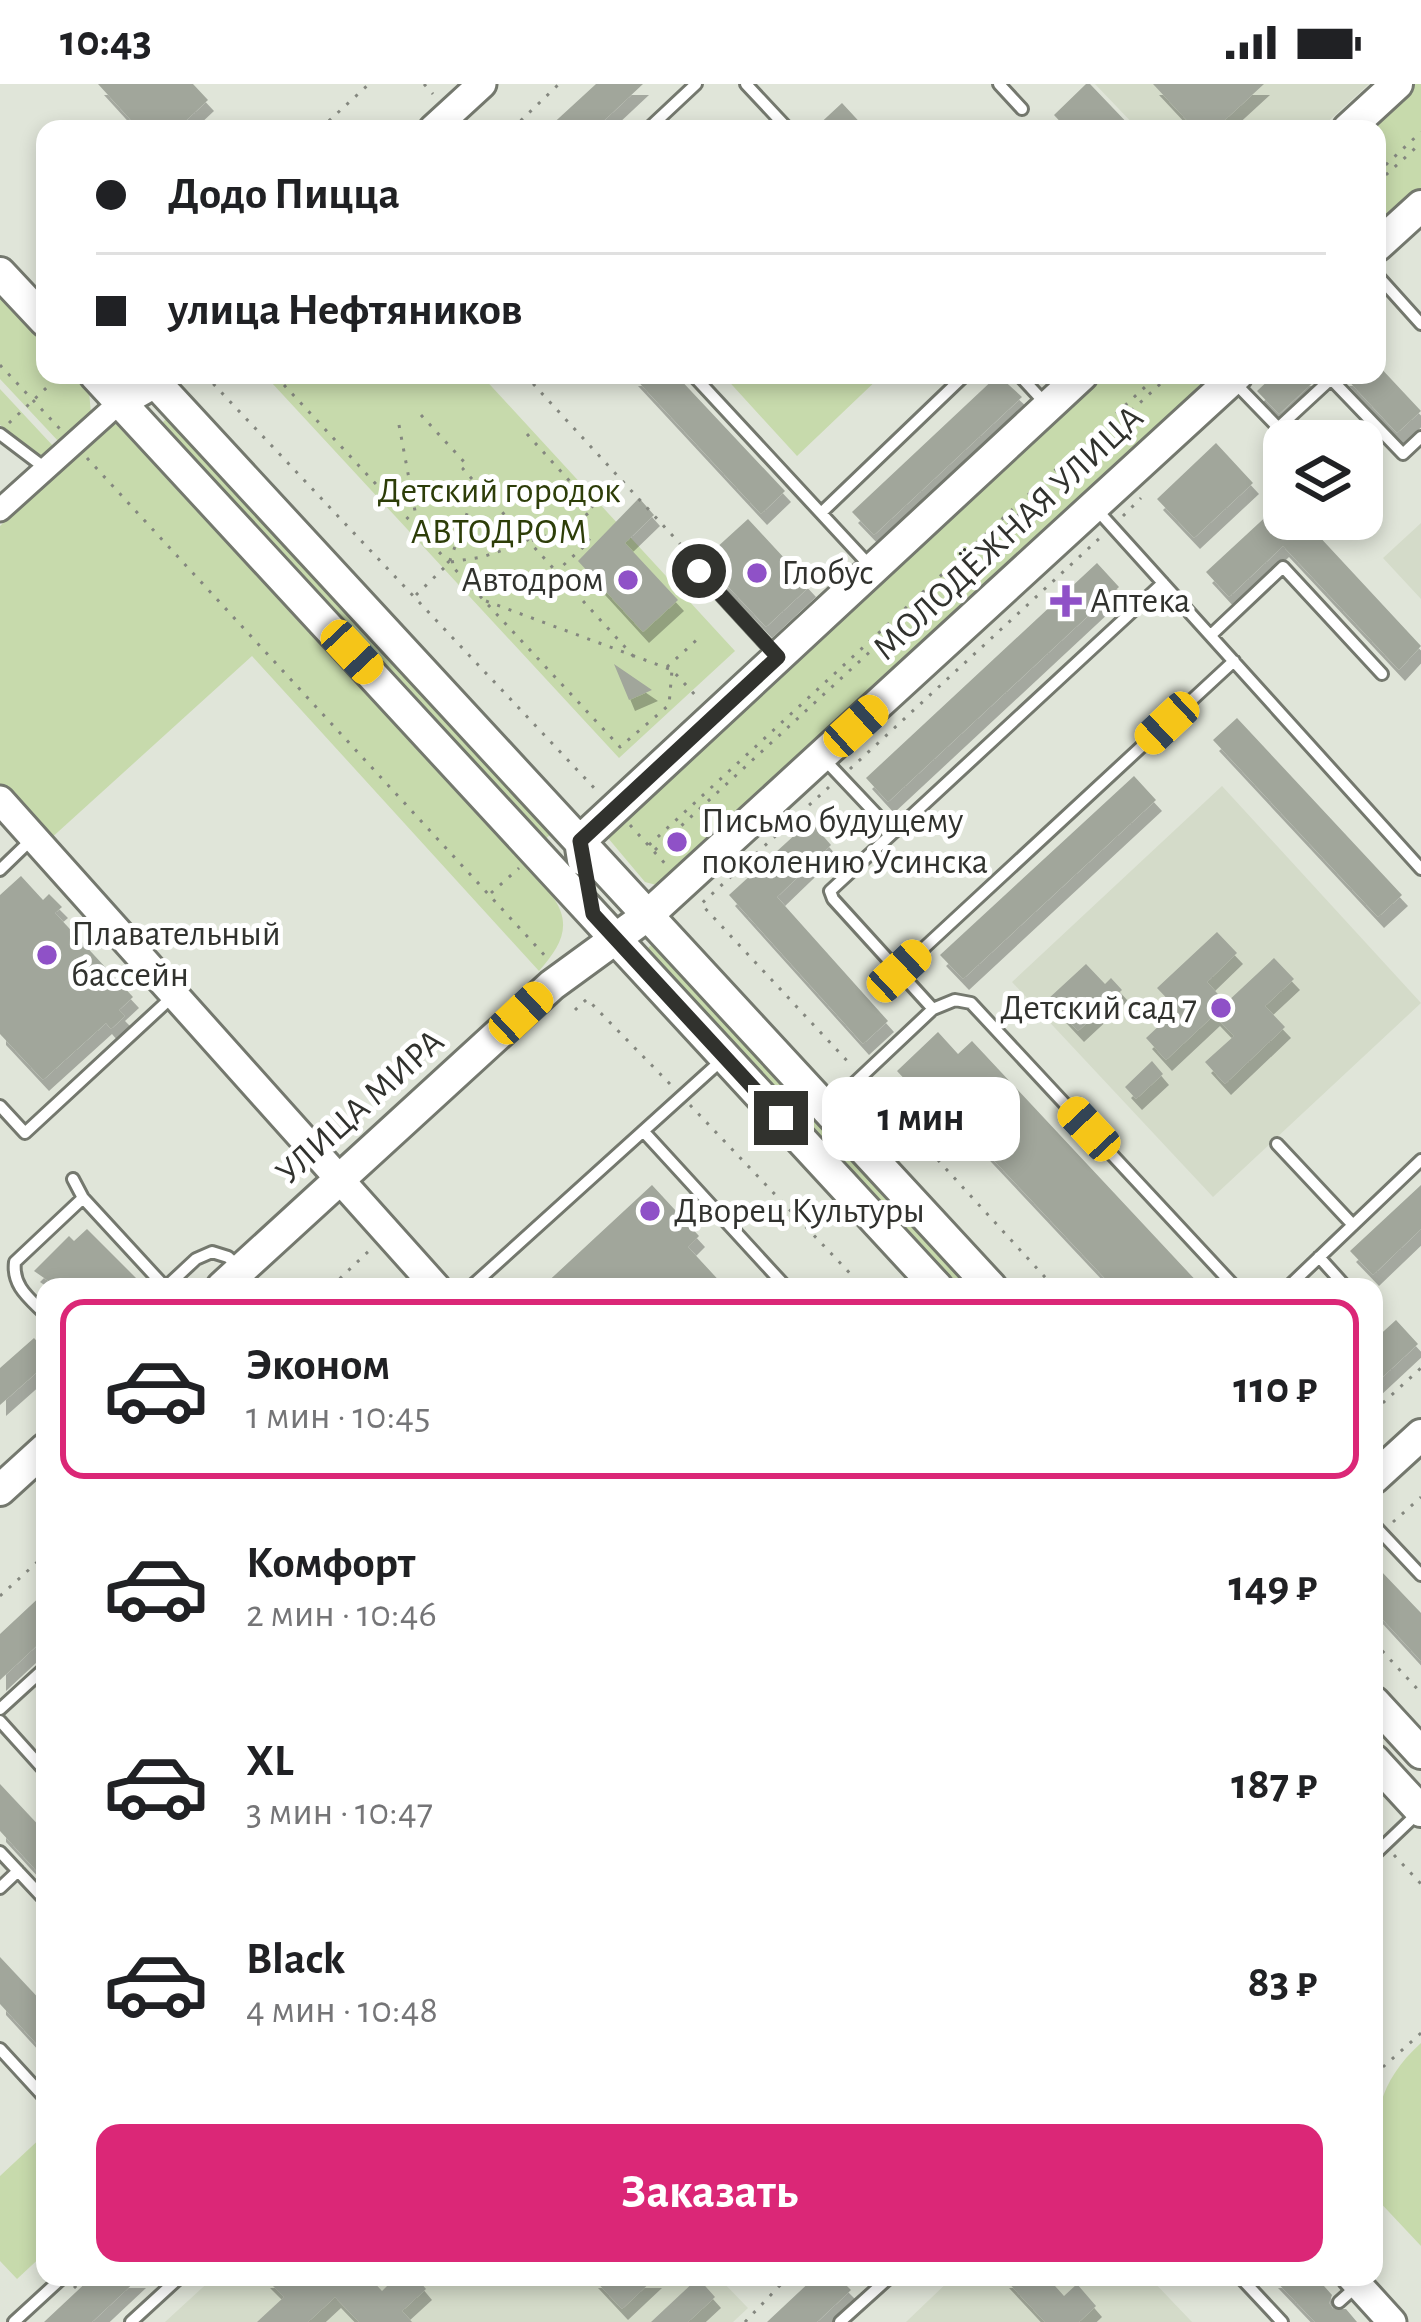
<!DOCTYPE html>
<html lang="ru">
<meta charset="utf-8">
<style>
body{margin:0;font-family:"Alegreya Sans",sans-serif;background:#f2f2f2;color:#202124;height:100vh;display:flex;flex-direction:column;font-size:45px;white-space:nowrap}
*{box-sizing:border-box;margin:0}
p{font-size:39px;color:#757577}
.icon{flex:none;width:66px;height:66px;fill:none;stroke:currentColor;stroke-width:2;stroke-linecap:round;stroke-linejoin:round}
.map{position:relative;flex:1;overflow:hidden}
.sheet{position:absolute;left:36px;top:1194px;width:1347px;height:1008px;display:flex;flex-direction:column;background:#fff;border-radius:24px;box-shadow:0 6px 18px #0003}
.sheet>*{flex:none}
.banner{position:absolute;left:36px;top:36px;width:1350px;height:264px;border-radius:24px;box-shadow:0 6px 18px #0003;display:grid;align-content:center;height:264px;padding:0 60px;background:#fff}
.buttons{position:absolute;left:1263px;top:336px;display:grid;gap:24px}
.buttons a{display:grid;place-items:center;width:120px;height:120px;border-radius:24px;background:#fff;box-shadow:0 6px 18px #0003;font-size:60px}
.end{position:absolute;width:54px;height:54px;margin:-27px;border:15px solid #31322e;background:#fff;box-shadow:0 0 0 6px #fff}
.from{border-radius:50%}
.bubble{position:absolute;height:84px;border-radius:24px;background:#fff;box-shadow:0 6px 18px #0003;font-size:39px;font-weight:700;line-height:84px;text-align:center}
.car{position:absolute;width:36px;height:72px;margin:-36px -18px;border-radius:15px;box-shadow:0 0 9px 3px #0007;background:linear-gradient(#f5c518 24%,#345 0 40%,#f5c518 0 76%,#345 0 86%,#f5c518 0)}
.banner b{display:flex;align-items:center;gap:42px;height:114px;font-size:45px}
.banner b+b{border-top:3px solid #e0e0e0}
.banner i{width:30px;height:30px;background:#202124}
ul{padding:21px 0 0;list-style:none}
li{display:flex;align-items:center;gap:36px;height:180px;margin:0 24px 18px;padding:0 36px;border:6px solid transparent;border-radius:24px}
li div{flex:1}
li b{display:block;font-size:45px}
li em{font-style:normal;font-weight:700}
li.selected{border-color:#db2777}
li>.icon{width:108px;height:108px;stroke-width:1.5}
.button{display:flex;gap:24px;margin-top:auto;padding:24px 60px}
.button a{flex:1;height:138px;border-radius:24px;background:#db2777;color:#fff;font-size:48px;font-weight:700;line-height:138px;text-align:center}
.status{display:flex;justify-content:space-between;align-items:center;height:84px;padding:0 60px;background:#fff;direction:ltr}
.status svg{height:33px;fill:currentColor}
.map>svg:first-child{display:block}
.built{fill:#d4dbc9}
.green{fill:#c7daac}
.building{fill:#a1a69b;filter:url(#shadow)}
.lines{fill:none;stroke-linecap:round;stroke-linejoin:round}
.service-casing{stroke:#74786e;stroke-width:16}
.minor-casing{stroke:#74786e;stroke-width:27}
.tertiary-casing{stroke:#74786e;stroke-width:33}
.secondary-casing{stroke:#74786e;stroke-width:36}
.path{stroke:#84877f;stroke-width:3;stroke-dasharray:3 9;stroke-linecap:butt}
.service{stroke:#fff;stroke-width:10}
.minor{stroke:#fff;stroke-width:21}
.tertiary{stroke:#fff;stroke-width:27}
.secondary{stroke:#fff;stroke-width:30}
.route{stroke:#31322e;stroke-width:15}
.poi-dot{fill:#8f51c7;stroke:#fff;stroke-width:4.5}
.labels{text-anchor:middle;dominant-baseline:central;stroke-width:10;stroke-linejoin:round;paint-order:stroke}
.park-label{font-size:36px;fill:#2d3d08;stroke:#fff}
.street-label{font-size:36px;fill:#31322e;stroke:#fff}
.poi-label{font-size:36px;fill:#31322e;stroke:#fff;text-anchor:start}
</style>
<div class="status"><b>10:43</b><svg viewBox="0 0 49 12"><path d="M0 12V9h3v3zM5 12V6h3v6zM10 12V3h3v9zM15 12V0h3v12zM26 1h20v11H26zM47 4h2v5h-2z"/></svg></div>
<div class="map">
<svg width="1421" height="2238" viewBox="0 0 1421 2238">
<defs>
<filter id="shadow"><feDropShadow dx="6" dy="11" stdDeviation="0" flood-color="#0004"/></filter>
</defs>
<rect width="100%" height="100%" fill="#e0e5d9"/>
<path class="built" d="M1095 0H1369L1320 45H1138Z
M1421 439V515L1383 474Z
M1222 702 1421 919 1213 1113 1012 898Z
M214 2193H718L748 2224 733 2238H165Z
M953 2193H1149L1192 2238H906Z"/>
<path class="green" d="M1414 0H1421V104L1377 144V45H1365Z
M0 211 45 260V291H73L89 308 91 329 59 358 0 295Z
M278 291H412L417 296 423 291H481L735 567 619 674 271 298Z
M723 291H882L797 372Z
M1098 291H1218L660 802 645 798 608 754 620 731Z
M0 305 54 363 43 371 36 370 0 341Z
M168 333 551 750 543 757 160 341Z
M116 340 552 812C574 841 560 863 539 887L252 572 48 757 0 705V442L104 342Z
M652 860 791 1011 783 1018 645 867Z
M804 1024 969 1203H954L796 1032Z
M1421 1959V2162L1374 2112C1374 2048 1370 2005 1421 1959Z
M45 2050V2169L17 2195 0 2177V2092Z"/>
<path class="building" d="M98 0H193L208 16 177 45H139Z
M596 0H643L595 45H547Z
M1086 0H1090L1133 45H1067L1054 31Z
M1153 0H1264L1215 45H1195Z
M842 19 866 45H814Z
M1377 280 1421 327 1397 349 1343 291H1377Z
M632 291H676L785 407 761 430Z
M998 291 1022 313 874 451 852 428Z
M1274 291H1321L1279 330 1257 307Z
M1216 359 1253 399 1194 454 1157 415Z
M639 414 654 431 625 459 678 516 643 548 578 477Z
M1284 416V435H1303L1421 562 1399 586 1283 462 1229 513 1206 488Z
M748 435 810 502 766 543 703 476Z
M1097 479 1119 503 888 718 866 694Z
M614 580 652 606 629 616Z
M1237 634 1402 811 1378 833 1213 656Z
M1134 692 1156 716 963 895 940 871Z
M810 737 831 761 777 813 888 937 863 960 729 811Z
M21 792 43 816 49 810 62 823 55 829 133 913 119 926 125 932 111 945 106 939 43 996 0 950V811Z
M1217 848 1237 869 1207 898 1226 919 1274 874 1294 895 1265 922 1285 943 1225 1000 1205 978 1234 952 1214 931 1166 976 1146 954 1177 925 1157 904Z
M1086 880 1105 900 1111 894 1122 906 1078 947 1048 915Z
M938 948 958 970 972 957 1202 1203H1113L955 1035 948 1042 897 987Z
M1152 977 1163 990 1136 1015 1125 1003Z
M652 1101 699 1152 688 1163 725 1203H542Z
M1421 1101V1145L1373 1191 1350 1167Z
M87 1145 138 1196 131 1203H57L34 1187 69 1152 74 1157Z
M1396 1236 1418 1260 1374 1301V1256Z
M34 1254 45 1266V1281L0 1321V1284Z
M1381 1487 1421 1529V1577L1374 1526V1493Z
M45 1508V1554L0 1596V1550Z
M0 1700 45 1748V1796L0 1747Z
M0 1873 45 1921V1969L0 1920Z
M92 2193H140L92 2238H44Z
M264 2193H369L382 2207 396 2193H416L426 2205 402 2227 412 2238H359L335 2213 308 2238H257L284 2213Z
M592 2193H656L622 2225Z
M815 2193H838L851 2206 817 2238H767Z
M1003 2193H1047L1064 2212 1077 2200 1096 2222 1079 2238H1045Z
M1272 2193H1316L1332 2211 1329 2219 1333 2225H1346L1357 2238H1315Z
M698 2194 715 2213 688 2238H651Z"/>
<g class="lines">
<g class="service-casing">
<path id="service" d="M746 0 788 45
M999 0 1022 25
M648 45 696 0
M1377 191 1421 240
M693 291 870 482
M1019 291 1045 319
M1235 299 1291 357
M1278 344 1331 295 1403 370 1421 353
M0 350 45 384
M1097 426 1421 785
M821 429 965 291
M699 487 776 571
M1211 551 1283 483 1382 590
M824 675 892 747
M0 786 31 756
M899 887 1234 577
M933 925 833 815 830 807 1163 499
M0 1022 25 1049 172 913
M828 1024 933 925 955 916 971 919 1235 1203
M644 1048 786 1203
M1277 1060 1353 1141
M73 1095 83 1114 165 1203
M1319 1173 1346 1203
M474 1200 723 975
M166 1203 196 1175 212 1168 228 1173 239 1183
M1288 1203 1421 1076
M45 1230C29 1214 12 1202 15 1178L83 1114
M1374 1441 1421 1491
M0 1625 45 1584
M0 1637 45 1687
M0 1768 45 1816
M1374 1771 1419 1728
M0 1804 18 1787
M0 1965 45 2014
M872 2193 881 2201 890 2193
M1240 2193 1282 2238
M1339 2218 1358 2201
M14 2238 63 2193
M131 2238 180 2193
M840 2238 881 2201"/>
</g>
<g class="minor-casing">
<path id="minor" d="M0 426 120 318"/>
</g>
<g class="tertiary-casing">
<path id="tertiary" d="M433 45 482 0
M0 716 436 1203
M1351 2193 1392 2238"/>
</g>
<g class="secondary-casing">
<path id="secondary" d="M1348 45 1397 0
M1377 162 1421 122
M0 189 45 237
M95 291 937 1203
M120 318 155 298 991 1203
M583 776 580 757 1082 291
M222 1203 552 901 648 831 1237 291
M1374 1394 1421 1351
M0 1406 45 1365
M1374 1618 1421 1669
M1374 1676 1421 1727"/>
</g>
<path class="path" d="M424 0 433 10
M320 45 369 0
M512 45 559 0
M1377 89 1421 48
M1377 99 1421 59
M0 281 60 345
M205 291 598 708
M525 291 694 475
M284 301 620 663 669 621 672 586
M421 331 467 381 463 385 634 573
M9 339 60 291
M399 341 418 443
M527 350 594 424 575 441 590 457 558 486
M87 374 548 875
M1123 432 1141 414
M451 478 482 473 574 443
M416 511 449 479 477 402
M486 517 672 586 698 614
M667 583 701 552
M850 685 1103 451
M829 703 701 820 850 980
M630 741 668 783
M649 761 1158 291
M655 766 1170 291
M491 809 519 784
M575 926 587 915 671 1001
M873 1005 1054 1203
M690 1021 863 1203
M331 1203 373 1163
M1374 1327 1421 1284
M1393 1438 1421 1413
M0 1512 45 1471
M1374 1558 1421 1609
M1394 1771 1421 1800
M1374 1991 1421 1949
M74 2204 86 2193
M745 2238 788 2193"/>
<use href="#service" class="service"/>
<use href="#minor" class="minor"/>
<use href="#tertiary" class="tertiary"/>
<use href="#secondary" class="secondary"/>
</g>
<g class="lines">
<path class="route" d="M699 487 778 573 580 757 593 830 781 1034"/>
</g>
<g class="poi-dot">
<circle cx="757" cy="489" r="12"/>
<circle cx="628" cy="496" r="12"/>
<path d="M1060 499h12v12h12v12h-12v12h-12v-12h-12v-12h12z"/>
<circle cx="677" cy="758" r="12"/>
<circle cx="47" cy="871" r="12"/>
<circle cx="1221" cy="924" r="12"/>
<circle cx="650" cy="1127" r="12"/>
</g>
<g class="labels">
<g class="park-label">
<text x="499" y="407">Детский городок<tspan x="499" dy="41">АВТОДРОМ</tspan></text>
</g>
<g class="street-label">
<text transform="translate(1008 449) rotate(-43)">МОЛОДЁЖНАЯ УЛИЦА</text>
<text transform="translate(360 1023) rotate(-42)">УЛИЦА МИРА</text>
</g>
<g class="poi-label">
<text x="781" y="489">Глобус</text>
<text x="604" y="496" text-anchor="end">Автодром</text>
<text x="1090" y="517">Аптека</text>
<text x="701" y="737">Письмо будущему<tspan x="701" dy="41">поколению Усинска</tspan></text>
<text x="71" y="850">Плавательный<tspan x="71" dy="41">бассейн</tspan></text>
<text x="1197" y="924" text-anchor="end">Детский сад 7</text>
<text x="674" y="1127">Дворец Культуры</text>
</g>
</g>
</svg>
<div class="buttons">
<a><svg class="icon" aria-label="layers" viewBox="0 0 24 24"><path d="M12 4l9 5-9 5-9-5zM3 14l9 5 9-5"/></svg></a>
</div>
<i class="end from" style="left:699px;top:487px"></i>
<i class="end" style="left:781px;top:1034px"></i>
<div class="bubble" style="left:822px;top:993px;width:198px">1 мин</div>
<i class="car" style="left:352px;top:568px;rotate:137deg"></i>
<i class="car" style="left:1167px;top:639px;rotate:227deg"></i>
<i class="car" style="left:856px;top:642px;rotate:48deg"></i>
<i class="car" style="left:899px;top:887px;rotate:47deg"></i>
<i class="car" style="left:521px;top:929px;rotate:47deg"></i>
<i class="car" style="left:1089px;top:1045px;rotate:317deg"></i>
<div class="banner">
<b><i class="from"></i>Додо Пицца</b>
<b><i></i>улица Нефтяников</b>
</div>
<section class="sheet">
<ul>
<li class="selected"><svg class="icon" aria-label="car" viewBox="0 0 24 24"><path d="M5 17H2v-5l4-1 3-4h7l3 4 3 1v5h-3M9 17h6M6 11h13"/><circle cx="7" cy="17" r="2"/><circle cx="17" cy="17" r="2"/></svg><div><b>Эконом</b><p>1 мин · 10:45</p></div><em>110 ₽</em></li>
<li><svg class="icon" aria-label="car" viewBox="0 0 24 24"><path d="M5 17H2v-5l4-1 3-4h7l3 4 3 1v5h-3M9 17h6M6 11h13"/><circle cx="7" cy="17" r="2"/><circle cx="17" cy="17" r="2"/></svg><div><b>Комфорт</b><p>2 мин · 10:46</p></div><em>149 ₽</em></li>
<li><svg class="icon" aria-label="car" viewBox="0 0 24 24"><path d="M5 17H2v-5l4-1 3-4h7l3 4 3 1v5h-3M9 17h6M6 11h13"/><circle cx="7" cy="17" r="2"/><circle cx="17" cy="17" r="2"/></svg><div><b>XL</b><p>3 мин · 10:47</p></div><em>187 ₽</em></li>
<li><svg class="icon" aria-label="car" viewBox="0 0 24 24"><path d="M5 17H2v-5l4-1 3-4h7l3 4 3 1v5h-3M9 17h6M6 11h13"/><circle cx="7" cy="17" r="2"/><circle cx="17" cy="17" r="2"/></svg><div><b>Black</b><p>4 мин · 10:48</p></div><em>83 ₽</em></li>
</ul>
<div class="button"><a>Заказать</a></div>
</section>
</div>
